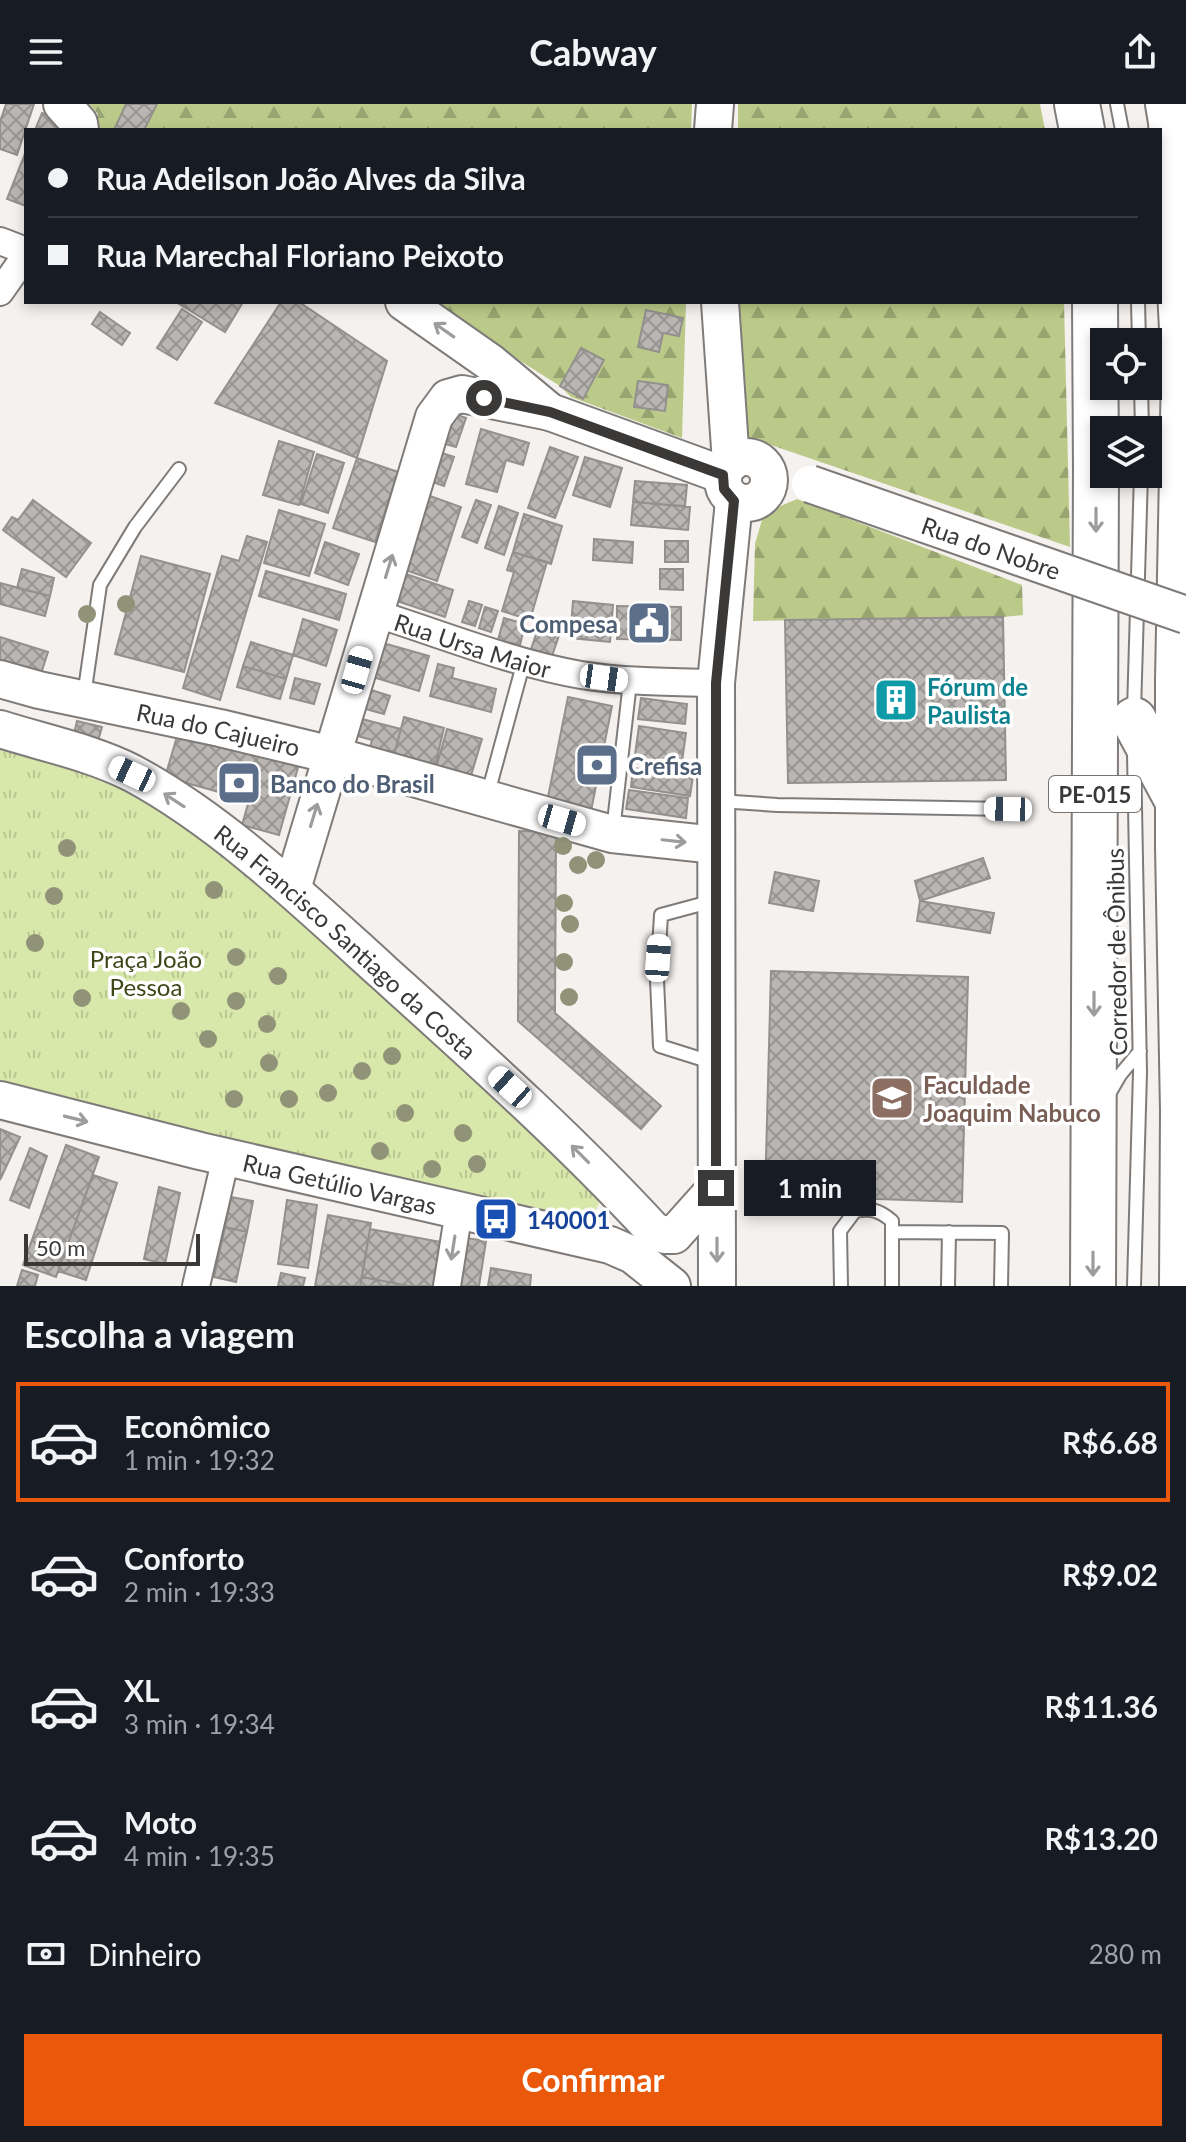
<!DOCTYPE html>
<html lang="pt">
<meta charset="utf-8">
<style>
body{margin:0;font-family:Lato,sans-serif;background:#20242c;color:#f1f3f6;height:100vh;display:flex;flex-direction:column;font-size:30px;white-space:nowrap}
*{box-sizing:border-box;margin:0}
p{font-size:26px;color:#9ea1a6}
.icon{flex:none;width:44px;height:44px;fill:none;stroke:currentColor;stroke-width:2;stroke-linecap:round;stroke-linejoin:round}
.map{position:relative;height:1182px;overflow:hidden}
.sheet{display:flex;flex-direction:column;background:#171b24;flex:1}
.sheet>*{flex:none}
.hud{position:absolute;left:24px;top:24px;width:1138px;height:176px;border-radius:0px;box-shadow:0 4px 12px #0003;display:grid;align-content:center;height:176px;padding:0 24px;background:#171b24}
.buttons{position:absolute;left:1090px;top:224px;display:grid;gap:16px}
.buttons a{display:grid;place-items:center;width:72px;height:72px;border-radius:0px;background:#171b24;box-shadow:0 4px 12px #0003;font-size:40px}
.scale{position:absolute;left:24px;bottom:20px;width:176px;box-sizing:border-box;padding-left:8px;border:4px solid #3a3937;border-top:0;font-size:22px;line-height:28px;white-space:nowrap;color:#3a3937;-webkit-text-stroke:6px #fff;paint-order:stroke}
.end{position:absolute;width:36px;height:36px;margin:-18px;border:10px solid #3a3937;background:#fff;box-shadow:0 0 0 4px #fff}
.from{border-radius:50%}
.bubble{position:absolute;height:56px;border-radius:0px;background:#171b24;box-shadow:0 4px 12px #0003;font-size:26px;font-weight:700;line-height:56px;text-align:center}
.car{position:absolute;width:24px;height:48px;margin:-24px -12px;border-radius:10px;box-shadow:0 0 6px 2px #0007;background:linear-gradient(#fff 24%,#345 0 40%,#fff 0 76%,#345 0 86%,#fff 0)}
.hud b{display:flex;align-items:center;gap:28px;height:76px;font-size:30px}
.hud b+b{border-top:2px solid #363941}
.hud i{width:20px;height:20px;background:#f1f3f6}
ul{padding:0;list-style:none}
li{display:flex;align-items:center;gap:24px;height:120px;margin:0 16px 12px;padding:0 8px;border:4px solid transparent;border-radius:0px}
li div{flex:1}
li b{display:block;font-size:30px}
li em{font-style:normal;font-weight:700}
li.active{border-color:#ea580c}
li>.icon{width:72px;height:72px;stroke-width:1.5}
h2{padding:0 24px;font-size:36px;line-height:96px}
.pay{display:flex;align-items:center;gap:20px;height:88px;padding:0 24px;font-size:30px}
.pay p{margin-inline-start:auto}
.primary-button{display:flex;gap:16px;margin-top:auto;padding:16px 24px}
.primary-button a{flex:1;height:92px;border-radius:0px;background:#ea580c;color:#fff;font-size:32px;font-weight:700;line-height:92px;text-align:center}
header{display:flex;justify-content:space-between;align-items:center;height:104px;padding:0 24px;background:#171b24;font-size:36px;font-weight:700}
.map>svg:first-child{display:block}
.forest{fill:url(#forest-firs)}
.park{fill:url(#park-tufts)}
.building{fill:url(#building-cross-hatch);stroke:#93908d;stroke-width:2}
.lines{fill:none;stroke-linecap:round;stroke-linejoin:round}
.lane-casing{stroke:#7f7b79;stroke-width:16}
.street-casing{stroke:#7f7b79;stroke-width:30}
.secondary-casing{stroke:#7f7b79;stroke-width:40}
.highway-casing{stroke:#7f7b79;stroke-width:48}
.lane{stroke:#fff;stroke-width:12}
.street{stroke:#fff;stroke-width:26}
.secondary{stroke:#fff;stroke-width:36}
.highway{stroke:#fff;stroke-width:44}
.secondary-bridge-casing{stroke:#7f7b79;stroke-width:40;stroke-linecap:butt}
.secondary-bridge{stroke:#fff;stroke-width:36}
.tree{fill:#909377}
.oneway{stroke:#9c9c9b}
.route{stroke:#3a3937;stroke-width:10}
.labels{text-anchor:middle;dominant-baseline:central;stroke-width:7;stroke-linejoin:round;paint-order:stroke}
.shield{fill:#fff;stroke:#757473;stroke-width:2}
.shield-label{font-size:22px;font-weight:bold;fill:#3a3937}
.street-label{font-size:24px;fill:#3a3937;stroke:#fff}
.service-label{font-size:24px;font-weight:bold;fill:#4e5e75;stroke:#fff;text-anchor:start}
.culture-label{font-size:24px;font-weight:bold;fill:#0d838f;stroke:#fff;text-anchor:start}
.park-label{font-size:24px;fill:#3d4616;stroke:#fff}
.education-label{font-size:24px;font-weight:bold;fill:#785e54;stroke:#fff;text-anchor:start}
.transit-label{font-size:24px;font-weight:bold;fill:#164399;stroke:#fff;text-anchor:start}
</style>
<header><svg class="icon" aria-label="menu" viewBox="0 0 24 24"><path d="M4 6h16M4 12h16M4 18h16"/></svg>Cabway<svg class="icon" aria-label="share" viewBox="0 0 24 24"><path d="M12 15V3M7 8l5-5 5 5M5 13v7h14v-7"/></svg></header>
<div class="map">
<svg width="1186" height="1182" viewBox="0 0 1186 1182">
<defs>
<pattern id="forest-firs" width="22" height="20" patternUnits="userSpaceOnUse" patternTransform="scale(2)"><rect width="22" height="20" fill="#bbca89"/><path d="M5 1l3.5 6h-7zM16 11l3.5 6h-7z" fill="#99a571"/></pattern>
<pattern id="park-tufts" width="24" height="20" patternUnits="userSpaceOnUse" patternTransform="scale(2)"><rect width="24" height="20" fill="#d8e7aa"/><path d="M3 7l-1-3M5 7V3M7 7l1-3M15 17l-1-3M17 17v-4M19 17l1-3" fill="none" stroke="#bac793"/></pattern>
<pattern id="building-cross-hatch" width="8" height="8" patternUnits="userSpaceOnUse" patternTransform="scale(2)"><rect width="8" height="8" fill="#b9b6b3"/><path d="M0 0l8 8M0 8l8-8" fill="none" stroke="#979592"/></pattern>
</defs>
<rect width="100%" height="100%" fill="#f5f1ee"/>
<path class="forest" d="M89 0H692L691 26H97L98 10Z
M738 0H1040L1045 26H738Z
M427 198H686L682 334 571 293 560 282Z
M735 198H1064L1070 443 733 328Z
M797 395 1022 481 1023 511 1003 513 753 517 755 440 764 409Z"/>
<path class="park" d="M0 625 115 670 210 732 589 1075 600 1096 591 1120 575 1126 0 979Z"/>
<path class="building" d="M6 0H34L17 51 0 45V18Z
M126 0H157L144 26H114Z
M42 9 64 18 61 26H35Z
M26 47V102L7 95Z
M176 198H243L225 228Z
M281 198H299L387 257 357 354 215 299Z
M182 205 202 218 177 256 157 244Z
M646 206 683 214 679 232 663 229 659 248 638 243Z
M100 208 130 229 122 241 92 220Z
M581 244 604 256 583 295 560 282Z
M638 277 668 281 665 307 634 303Z
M445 307 466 314 456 343 435 337Z
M481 325 529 339 523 361 506 356 497 388 466 380Z
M279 337 314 348 299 401 263 391Z
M550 343 578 353 555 414 528 404Z
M433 346 454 353 444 382 424 375Z
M317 350 344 359 328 409 301 400Z
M585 353 622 364 610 403 573 391Z
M357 354 398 368 375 438 333 424Z
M635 377 687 381 685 402 633 398Z
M430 392 461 403 437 477 405 466Z
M33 396 91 439 66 473 3 426 12 413 18 416Z
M476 396 491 401 477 439 462 433Z
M633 398 690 403 688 426 631 421Z
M499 402 518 409 504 451 485 444Z
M279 406 325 420 309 472 264 459Z
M524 410 562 422 551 460 513 448Z
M247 432 267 438 220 596 183 584 222 452 239 457Z
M594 435 633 438 632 459 593 456Z
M665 437H688V458H665Z
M325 438 359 450 348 481 315 469Z
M513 448 547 458 530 516 502 507 514 468 507 466Z
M141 452 210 470 184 568 115 550Z
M22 465 54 474 50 492 17 484Z
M660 465H683V486L660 485Z
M266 467 346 490 339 516 259 492Z
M397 467 453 486 445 513 388 494Z
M0 479 50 492 45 512 0 500Z
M469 497 482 501 475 522 462 518Z
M573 497 613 501 610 538 570 534Z
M617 502 681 503V536L617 535Z
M485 503 498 507 491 528 479 524Z
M1003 513 1006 676 788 679 785 516Z
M504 514 525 520 520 541 498 536Z
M303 515 337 526 326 562 293 551Z
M541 516 562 523 552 552 531 545Z
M0 533 48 548 39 576 0 564Z
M251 538 293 551 286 575 243 562Z
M383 539 429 552 419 587 373 573Z
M438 560 454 564 452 574 496 585 491 608 430 592Z
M243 562 286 575 280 595 237 583Z
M295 574 320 580 314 600 290 594Z
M368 585 390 592 384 610 362 604Z
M568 593 612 602 590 712 546 703Z
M641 594 687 600 685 620 638 615Z
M404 613 444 624 434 666 393 655Z
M358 614 401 625 393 655 369 648 372 636 354 631Z
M77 617 102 623 96 644 72 638Z
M639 622 686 629 681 665 634 658Z
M447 625 482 635 470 675 436 664Z
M179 626 299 660 279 731 242 721 250 693 227 686 226 690 165 673Z
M633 664 693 672 690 692 631 683Z
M629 686 688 694 686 714 626 705Z
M519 727 556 728 555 909 661 1002 641 1025 518 917Z
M983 754 990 774 920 797 915 777Z
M775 768 819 777 813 807 769 799Z
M920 797 994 809 990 829 917 817Z
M771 867 968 873 962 1098 765 1091Z
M0 1025 20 1033 0 1076Z
M66 1041 99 1053 56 1173 23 1161Z
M30 1044 47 1052 29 1104 10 1096Z
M93 1071 117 1079 86 1176 58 1167Z
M159 1083 180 1089 165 1160 144 1155Z
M231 1093 253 1097 247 1128 225 1123Z
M287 1096 317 1101 308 1164 278 1160Z
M328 1111 371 1119 360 1182H315Z
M225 1123 247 1128 236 1178 214 1173Z
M370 1125 441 1138 433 1182H409L362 1173Z
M460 1133 486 1137 479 1182H453Z
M491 1164 531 1171 530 1182H488Z
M22 1166 38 1171 35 1182H17Z
M281 1169 305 1174 303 1182H278Z
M362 1173 409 1182H360Z"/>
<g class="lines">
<g class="lane-casing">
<path id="lane" d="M1117 0 1122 26
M1138 198 1139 238
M1141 282 1142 326
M84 592 100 481 135 423 179 365
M1134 607 1141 370
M487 693 524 557
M719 697 777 701 1008 705
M613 727 630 578
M713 797 661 811 657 876 660 942 714 959
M1109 990 1120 971 1140 947
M841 1182 840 1127 855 1107C871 1104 879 1106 892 1117V1128L1002 1129 1001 1182
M892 1182V1128
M948 1182 949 1128
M1134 1182 1140 968 1134 649"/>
</g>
<g class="street-casing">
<g id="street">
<path d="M0 137 26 147"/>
<path d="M0 188 26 151"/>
<path id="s1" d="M374 509C441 530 512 559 581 571 625 578 670 578 716 579"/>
<path d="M196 1182 226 1053"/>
<path d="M447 1182 459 1106"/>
</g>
</g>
<g class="secondary-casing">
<g id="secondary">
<path d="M62 0 79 19 80 26"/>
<path d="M713 26 715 0"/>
<path d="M404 198 491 259 550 308 723 371"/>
<path d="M720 198 731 359"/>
<circle cx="746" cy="376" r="23"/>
<path id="s2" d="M0 575 39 586 220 624 332 651 612 730 716 741"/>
<path id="s3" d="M0 625C44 639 90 648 132 669 223 718 307 799 383 868 476 952 569 1035 654 1127L665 1131H674L716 1084"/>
<path d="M292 785 434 313 448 294 462 290 550 308"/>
<path id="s4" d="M0 996 200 1047 610 1141 633 1151 672 1182"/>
<path d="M717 1182 716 579 734 397"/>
</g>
</g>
<g class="highway-casing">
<path id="highway" d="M1077 0 1082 26
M1168 0 1171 18 1174 67 1184 265 1178 577V742L1183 1007 1182 1182
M1134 616 1175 692
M1093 1182 1096 365 1095 198"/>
</g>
<use href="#lane" class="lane"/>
<use href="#street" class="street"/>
<use href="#secondary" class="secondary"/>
<use href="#highway" class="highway"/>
<g class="secondary-bridge-casing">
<g id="secondary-bridge">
<path id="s5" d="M810 380 1186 511"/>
</g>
</g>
<use href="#secondary-bridge" class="secondary-bridge"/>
</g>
<g class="tree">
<circle cx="126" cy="500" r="9"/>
<circle cx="87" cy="510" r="9"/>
<circle cx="563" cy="742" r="9"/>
<circle cx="67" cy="744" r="9"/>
<circle cx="596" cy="756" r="9"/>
<circle cx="578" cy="761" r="9"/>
<circle cx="214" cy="786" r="9"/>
<circle cx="54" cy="792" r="9"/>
<circle cx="564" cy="799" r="9"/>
<circle cx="570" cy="820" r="9"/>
<circle cx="35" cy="839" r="9"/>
<circle cx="236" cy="853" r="9"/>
<circle cx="564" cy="858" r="9"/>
<circle cx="278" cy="872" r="9"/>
<circle cx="569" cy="893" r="9"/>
<circle cx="82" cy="894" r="9"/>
<circle cx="236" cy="897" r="9"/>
<circle cx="181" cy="907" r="9"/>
<circle cx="267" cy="920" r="9"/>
<circle cx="208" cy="935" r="9"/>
<circle cx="392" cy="952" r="9"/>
<circle cx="269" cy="959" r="9"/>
<circle cx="362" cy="967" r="9"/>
<circle cx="328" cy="989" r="9"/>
<circle cx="234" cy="995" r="9"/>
<circle cx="289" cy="995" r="9"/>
<circle cx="405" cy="1009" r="9"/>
<circle cx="463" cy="1029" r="9"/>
<circle cx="380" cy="1047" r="9"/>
<circle cx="477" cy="1060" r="9"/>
<circle cx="432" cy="1065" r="9"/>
</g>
<defs><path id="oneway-shaft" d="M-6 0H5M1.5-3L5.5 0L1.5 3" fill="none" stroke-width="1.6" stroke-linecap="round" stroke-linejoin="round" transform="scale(2)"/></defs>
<g class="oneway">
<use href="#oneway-shaft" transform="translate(444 226) rotate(-145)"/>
<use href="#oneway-shaft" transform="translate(1096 416) rotate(90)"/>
<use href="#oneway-shaft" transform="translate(389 462) rotate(-73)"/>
<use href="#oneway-shaft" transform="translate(174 696) rotate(-147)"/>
<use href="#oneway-shaft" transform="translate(314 711) rotate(-73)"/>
<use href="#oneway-shaft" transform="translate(674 737) rotate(6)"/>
<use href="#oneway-shaft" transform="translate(1094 900) rotate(90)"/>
<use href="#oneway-shaft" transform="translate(76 1015) rotate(14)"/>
<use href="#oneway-shaft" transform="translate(580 1050) rotate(-135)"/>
<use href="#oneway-shaft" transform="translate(453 1144) rotate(99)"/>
<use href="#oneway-shaft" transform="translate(717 1146) rotate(90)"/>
<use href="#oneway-shaft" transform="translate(1093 1160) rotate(90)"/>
</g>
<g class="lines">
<path class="route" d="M484 294 550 308 723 371 724 385 734 397 716 579V1084"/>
</g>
<defs>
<g id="civic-square" transform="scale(2.3)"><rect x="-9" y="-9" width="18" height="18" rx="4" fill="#5c6f8a" stroke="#fff"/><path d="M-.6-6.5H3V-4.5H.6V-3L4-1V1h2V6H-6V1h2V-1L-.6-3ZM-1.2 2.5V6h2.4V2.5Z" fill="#fff"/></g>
<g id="building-square" transform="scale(2.3)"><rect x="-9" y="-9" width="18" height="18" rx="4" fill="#0f9aa8" stroke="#fff"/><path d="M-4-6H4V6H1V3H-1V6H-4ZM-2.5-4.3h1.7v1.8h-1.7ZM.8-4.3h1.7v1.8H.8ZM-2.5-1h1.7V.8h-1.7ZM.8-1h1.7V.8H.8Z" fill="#fff"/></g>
<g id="bank-square" transform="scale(2.3)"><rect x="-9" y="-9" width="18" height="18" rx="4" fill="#5c6f8a" stroke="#fff"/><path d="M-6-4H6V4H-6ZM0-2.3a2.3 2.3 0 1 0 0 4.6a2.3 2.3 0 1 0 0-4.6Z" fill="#fff"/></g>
<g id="university-square" transform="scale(2.3)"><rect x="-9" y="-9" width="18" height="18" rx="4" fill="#8d6e63" stroke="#fff"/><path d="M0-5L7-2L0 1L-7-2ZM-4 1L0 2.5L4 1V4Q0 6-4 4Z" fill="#fff"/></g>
<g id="bus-square" transform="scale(2.3)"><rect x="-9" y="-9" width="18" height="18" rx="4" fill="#1a4fb4" stroke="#fff"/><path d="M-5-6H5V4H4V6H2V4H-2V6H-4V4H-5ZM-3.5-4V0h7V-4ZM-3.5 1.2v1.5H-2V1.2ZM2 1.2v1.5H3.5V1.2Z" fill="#fff"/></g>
</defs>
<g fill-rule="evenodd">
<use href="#civic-square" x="649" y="519"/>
<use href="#building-square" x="896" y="596"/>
<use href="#bank-square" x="597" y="661"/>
<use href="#bank-square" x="239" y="679"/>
<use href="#university-square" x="892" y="994"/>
<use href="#bus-square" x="496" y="1115"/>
</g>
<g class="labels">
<rect class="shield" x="1049" y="672" width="92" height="36" rx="6"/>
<g class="shield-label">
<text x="1095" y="690">PE-015</text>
</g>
<g class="street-label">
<text stroke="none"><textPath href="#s5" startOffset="192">Rua do Nobre</textPath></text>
<text stroke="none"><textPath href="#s1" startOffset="104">Rua Ursa Maior</textPath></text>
<text stroke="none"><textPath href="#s2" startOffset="224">Rua do Cajueiro</textPath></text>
<text stroke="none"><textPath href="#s3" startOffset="412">Rua Francisco Santiago da Costa</textPath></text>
<text transform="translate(1116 848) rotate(-91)">Corredor de Ônibus</text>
<text stroke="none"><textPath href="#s4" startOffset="350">Rua Getúlio Vargas</textPath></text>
</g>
<g class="service-label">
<text x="618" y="519" text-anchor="end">Compesa</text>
<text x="628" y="661">Crefisa</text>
<text x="270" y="679">Banco do Brasil</text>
</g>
<g class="culture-label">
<text x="927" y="582">Fórum de<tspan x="927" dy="28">Paulista</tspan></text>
</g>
<g class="park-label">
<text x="146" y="854">Praça João<tspan x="146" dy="28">Pessoa</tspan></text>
</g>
<g class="education-label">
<text x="923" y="980">Faculdade<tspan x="923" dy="28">Joaquim Nabuco</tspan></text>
</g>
<g class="transit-label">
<text x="527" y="1115">140001</text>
</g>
</g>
</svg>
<div class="buttons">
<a><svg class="icon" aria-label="locate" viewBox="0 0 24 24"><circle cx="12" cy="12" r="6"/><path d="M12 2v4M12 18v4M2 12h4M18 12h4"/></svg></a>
<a><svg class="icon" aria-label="layers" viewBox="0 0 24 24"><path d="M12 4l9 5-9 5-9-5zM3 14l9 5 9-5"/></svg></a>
</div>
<div class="scale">50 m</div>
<i class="end from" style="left:484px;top:294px"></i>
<i class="end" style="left:716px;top:1084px"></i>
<div class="bubble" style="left:744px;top:1056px;width:132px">1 min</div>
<i class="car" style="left:357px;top:566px;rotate:16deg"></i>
<i class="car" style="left:604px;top:574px;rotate:98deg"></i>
<i class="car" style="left:132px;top:670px;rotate:295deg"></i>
<i class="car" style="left:1008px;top:705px;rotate:271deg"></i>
<i class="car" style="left:562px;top:716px;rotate:106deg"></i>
<i class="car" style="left:658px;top:854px;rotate:4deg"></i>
<i class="car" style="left:510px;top:983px;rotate:312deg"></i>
<div class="hud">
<b><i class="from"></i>Rua Adeilson João Alves da Silva</b>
<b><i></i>Rua Marechal Floriano Peixoto</b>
</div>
</div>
<section class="sheet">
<h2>Escolha a viagem</h2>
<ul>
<li class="active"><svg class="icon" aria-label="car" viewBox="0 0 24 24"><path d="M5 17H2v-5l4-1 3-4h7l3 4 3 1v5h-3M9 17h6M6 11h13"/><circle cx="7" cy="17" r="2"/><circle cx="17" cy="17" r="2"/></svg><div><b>Econômico</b><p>1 min · 19:32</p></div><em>R$6.68</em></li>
<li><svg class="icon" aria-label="car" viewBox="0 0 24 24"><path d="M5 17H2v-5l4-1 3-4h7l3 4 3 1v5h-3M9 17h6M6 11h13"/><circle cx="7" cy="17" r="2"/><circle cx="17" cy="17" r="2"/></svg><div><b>Conforto</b><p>2 min · 19:33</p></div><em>R$9.02</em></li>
<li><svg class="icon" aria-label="car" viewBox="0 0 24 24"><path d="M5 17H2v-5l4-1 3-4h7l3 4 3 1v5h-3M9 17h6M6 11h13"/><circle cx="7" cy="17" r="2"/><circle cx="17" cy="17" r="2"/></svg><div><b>XL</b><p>3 min · 19:34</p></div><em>R$11.36</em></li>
<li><svg class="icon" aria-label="car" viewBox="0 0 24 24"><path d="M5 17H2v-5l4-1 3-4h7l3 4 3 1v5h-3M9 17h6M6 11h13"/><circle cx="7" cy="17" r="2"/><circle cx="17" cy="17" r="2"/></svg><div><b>Moto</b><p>4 min · 19:35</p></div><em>R$13.20</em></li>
</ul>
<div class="pay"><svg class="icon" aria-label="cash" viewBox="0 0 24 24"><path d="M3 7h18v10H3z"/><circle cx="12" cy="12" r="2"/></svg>Dinheiro<p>280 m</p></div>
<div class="primary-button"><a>Confirmar</a></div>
</section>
